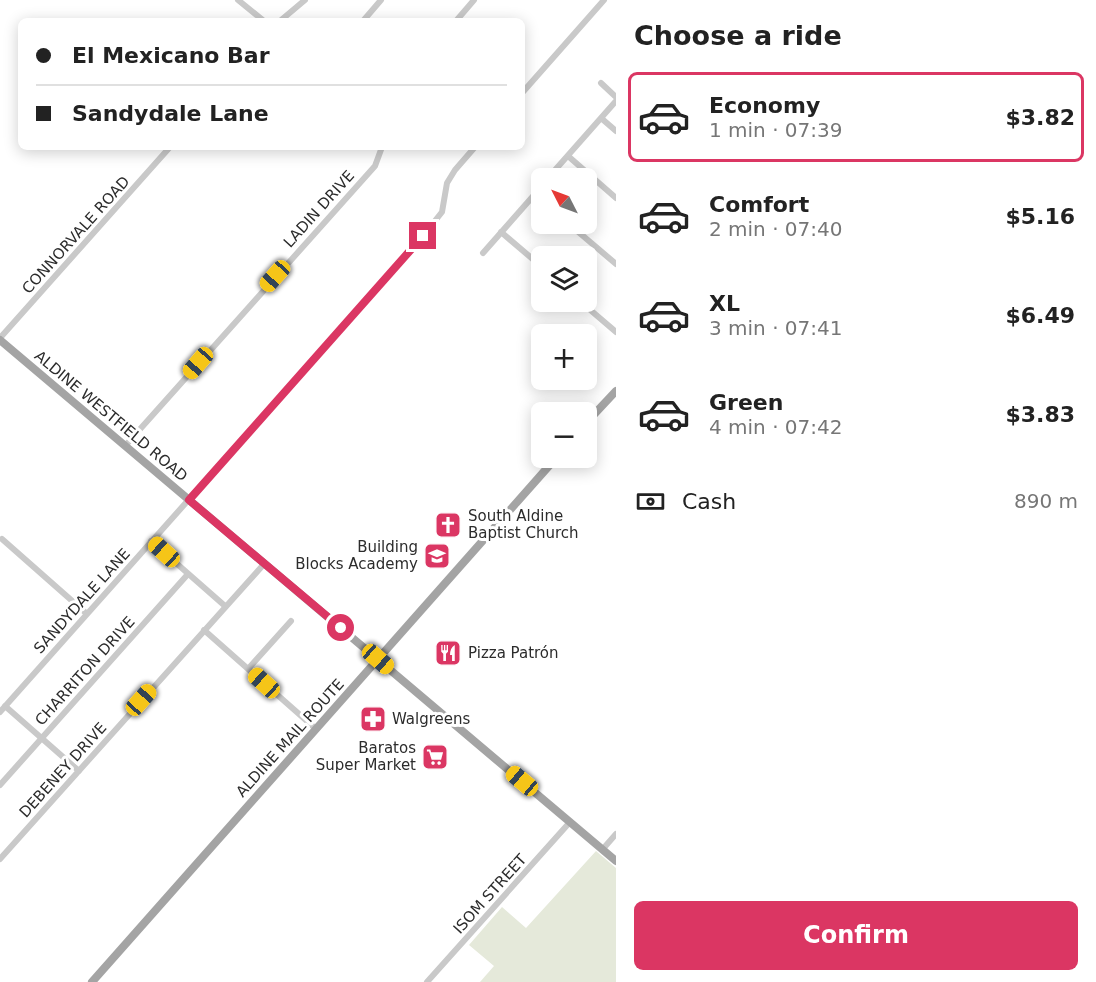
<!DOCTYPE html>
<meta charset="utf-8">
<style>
body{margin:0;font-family:"DejaVu Sans",sans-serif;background:#f6f6f6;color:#222;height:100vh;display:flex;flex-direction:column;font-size:22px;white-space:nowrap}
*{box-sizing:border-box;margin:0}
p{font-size:20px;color:#767676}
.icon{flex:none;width:33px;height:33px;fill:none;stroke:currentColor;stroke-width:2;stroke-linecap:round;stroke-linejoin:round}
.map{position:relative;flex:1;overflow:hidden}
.sheet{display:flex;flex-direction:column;background:#fff;width:480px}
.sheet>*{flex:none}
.banner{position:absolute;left:18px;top:18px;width:507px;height:132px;border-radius:9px;box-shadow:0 3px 15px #0003;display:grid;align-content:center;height:132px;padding:0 18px;background:#fff}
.needle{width:39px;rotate:312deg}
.controls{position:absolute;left:531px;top:168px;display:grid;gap:12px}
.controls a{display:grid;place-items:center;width:66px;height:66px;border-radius:9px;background:#fff;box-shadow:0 3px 15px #0003;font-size:30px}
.end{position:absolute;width:27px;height:27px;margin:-14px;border:8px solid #db3663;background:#fff;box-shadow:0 0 0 3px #fff}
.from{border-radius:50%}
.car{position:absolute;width:18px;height:36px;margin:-18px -9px;border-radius:8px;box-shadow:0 0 4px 2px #0007;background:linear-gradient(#f5c518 24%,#345 0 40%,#f5c518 0 76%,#345 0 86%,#f5c518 0)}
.banner b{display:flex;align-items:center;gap:21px;height:57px;font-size:22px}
.banner b+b{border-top:2px solid #e0e0e0}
.banner i{width:15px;height:15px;background:#222}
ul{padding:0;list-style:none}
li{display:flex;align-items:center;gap:18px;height:90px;margin:0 12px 9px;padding:0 6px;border:3px solid transparent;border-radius:9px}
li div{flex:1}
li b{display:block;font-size:22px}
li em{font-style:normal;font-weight:800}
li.current{border-color:#db3663}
li>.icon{width:54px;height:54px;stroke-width:1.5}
h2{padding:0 18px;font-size:27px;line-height:72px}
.pay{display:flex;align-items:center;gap:15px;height:66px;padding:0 18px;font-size:22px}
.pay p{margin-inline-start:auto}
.action{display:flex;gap:12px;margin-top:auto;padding:12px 18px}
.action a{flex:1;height:69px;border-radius:9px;background:#db3663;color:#fff;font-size:24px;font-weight:800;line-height:69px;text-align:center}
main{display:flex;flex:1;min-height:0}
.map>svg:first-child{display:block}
.green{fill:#e5e9da}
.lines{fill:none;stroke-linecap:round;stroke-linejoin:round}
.minor{stroke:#c9c9c9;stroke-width:6}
.major{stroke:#a4a4a4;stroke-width:8}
.route{stroke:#db3663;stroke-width:8}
.labels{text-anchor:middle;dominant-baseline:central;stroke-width:6;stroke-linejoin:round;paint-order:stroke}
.street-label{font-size:15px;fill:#2c2c2c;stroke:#fff}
.poi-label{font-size:15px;fill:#2c2c2c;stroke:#fff;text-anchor:start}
</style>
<main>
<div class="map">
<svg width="616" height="982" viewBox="0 0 616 982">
<rect width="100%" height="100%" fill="#fff"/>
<path class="green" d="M596 851 616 868V982H480L494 966 469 945 502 907 526 928Z"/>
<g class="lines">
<path class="minor" d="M238 0 264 21
M280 21 305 0
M363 21 381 0
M456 21 474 0
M601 83 616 97
M522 93 604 0
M601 118 616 131
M568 156 616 198
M548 178 616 101
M569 224 616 264
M501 232 542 267
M483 253 542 186
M581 302 616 332
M0 338 170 147
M125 446 375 166 382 147
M2 539 87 614
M151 541 225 606
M204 630 316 729
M248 669 291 621
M5 706 79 771
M0 712 423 236 442 212 447 183 455 170 475 147
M0 785 188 574
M602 850 616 834
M0 859 264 564
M427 982 570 822"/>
<path class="major" d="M0 340 616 861
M586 423 616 391
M92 982 556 458"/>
</g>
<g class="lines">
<path class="route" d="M341 628 189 500 423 236"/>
</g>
<defs>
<g id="church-square" transform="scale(1.35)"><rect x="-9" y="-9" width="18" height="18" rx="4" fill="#db3663" stroke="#fff"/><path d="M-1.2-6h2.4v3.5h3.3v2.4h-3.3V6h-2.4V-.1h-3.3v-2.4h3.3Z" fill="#fff"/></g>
<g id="school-square" transform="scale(1.35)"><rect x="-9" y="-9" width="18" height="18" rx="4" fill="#db3663" stroke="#fff"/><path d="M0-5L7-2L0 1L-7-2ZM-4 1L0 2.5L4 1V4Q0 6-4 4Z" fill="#fff"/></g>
<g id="restaurant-square" transform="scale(1.35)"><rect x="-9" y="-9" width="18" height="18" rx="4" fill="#db3663" stroke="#fff"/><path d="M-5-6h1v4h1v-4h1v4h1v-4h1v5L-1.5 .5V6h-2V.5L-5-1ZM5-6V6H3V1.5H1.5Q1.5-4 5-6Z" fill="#fff"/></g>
<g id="pharmacy-square" transform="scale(1.35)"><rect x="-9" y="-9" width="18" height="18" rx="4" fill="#db3663" stroke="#fff"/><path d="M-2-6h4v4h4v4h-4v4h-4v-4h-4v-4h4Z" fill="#fff"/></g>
<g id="supermarket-square" transform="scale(1.35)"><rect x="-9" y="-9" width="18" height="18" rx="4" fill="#db3663" stroke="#fff"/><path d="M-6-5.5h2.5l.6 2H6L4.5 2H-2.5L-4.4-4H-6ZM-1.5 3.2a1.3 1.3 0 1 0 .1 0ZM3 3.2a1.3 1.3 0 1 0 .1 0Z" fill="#fff"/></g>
</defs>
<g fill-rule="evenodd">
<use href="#church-square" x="448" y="525"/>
<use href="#school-square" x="437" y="556"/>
<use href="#restaurant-square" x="448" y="653"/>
<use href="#pharmacy-square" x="373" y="719"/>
<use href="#supermarket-square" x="435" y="757"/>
</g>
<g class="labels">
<g class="street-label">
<text transform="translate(319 209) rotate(-48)">LADIN DRIVE</text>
<text transform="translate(76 235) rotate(-48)">CONNORVALE ROAD</text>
<text transform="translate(111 416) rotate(40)">ALDINE WESTFIELD ROAD</text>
<text transform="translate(82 601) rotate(-48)">SANDYDALE LANE</text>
<text transform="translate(85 671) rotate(-48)">CHARRITON DRIVE</text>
<text transform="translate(290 738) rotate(-48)">ALDINE MAIL ROUTE</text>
<text transform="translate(63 770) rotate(-48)">DEBENEY DRIVE</text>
<text transform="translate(490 894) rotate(-48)">ISOM STREET</text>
</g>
<g class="poi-label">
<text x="468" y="516">South Aldine<tspan x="468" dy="17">Baptist Church</tspan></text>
<text x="418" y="547" text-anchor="end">Building<tspan x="418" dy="17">Blocks Academy</tspan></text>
<text x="468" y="653">Pizza Patrón</text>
<text x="392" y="719">Walgreens</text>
<text x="416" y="748" text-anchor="end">Baratos<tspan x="416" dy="17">Super Market</tspan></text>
</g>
</g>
</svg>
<div class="controls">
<a><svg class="needle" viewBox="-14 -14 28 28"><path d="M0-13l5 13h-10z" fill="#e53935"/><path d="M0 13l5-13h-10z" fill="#767676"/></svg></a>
<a><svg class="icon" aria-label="layers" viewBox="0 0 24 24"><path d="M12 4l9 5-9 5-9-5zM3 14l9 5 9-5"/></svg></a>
<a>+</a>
<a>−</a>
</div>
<i class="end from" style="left:341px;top:628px"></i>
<i class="end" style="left:423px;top:236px"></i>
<i class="car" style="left:275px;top:276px;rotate:222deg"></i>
<i class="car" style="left:198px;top:363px;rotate:221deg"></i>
<i class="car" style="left:164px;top:552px;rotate:312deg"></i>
<i class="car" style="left:378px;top:659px;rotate:131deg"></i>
<i class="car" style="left:264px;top:683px;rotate:312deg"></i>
<i class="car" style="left:141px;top:700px;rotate:42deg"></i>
<i class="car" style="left:522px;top:781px;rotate:310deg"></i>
<div class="banner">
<b><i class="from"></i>El Mexicano Bar</b>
<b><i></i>Sandydale Lane</b>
</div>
</div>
<section class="sheet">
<h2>Choose a ride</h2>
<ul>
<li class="current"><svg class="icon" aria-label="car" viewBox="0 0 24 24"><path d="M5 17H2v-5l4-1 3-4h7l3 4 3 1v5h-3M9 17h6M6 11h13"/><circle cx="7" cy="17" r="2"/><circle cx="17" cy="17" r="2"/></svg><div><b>Economy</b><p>1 min · 07:39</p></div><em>$3.82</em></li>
<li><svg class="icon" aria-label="car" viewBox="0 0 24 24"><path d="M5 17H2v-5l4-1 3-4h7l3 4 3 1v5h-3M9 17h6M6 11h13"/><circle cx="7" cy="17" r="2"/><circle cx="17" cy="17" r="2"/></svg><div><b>Comfort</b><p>2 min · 07:40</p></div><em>$5.16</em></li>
<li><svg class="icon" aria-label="car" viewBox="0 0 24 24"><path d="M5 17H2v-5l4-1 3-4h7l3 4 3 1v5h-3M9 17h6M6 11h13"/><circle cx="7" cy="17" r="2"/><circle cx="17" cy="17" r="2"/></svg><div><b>XL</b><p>3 min · 07:41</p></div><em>$6.49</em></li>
<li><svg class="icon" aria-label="car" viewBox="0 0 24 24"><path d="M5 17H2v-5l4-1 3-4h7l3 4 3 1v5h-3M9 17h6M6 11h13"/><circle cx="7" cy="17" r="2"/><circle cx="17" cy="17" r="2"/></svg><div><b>Green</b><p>4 min · 07:42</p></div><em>$3.83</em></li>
</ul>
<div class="pay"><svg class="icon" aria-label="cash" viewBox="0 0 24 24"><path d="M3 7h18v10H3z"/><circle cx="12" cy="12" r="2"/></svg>Cash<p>890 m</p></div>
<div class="action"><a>Confirm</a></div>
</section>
</main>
